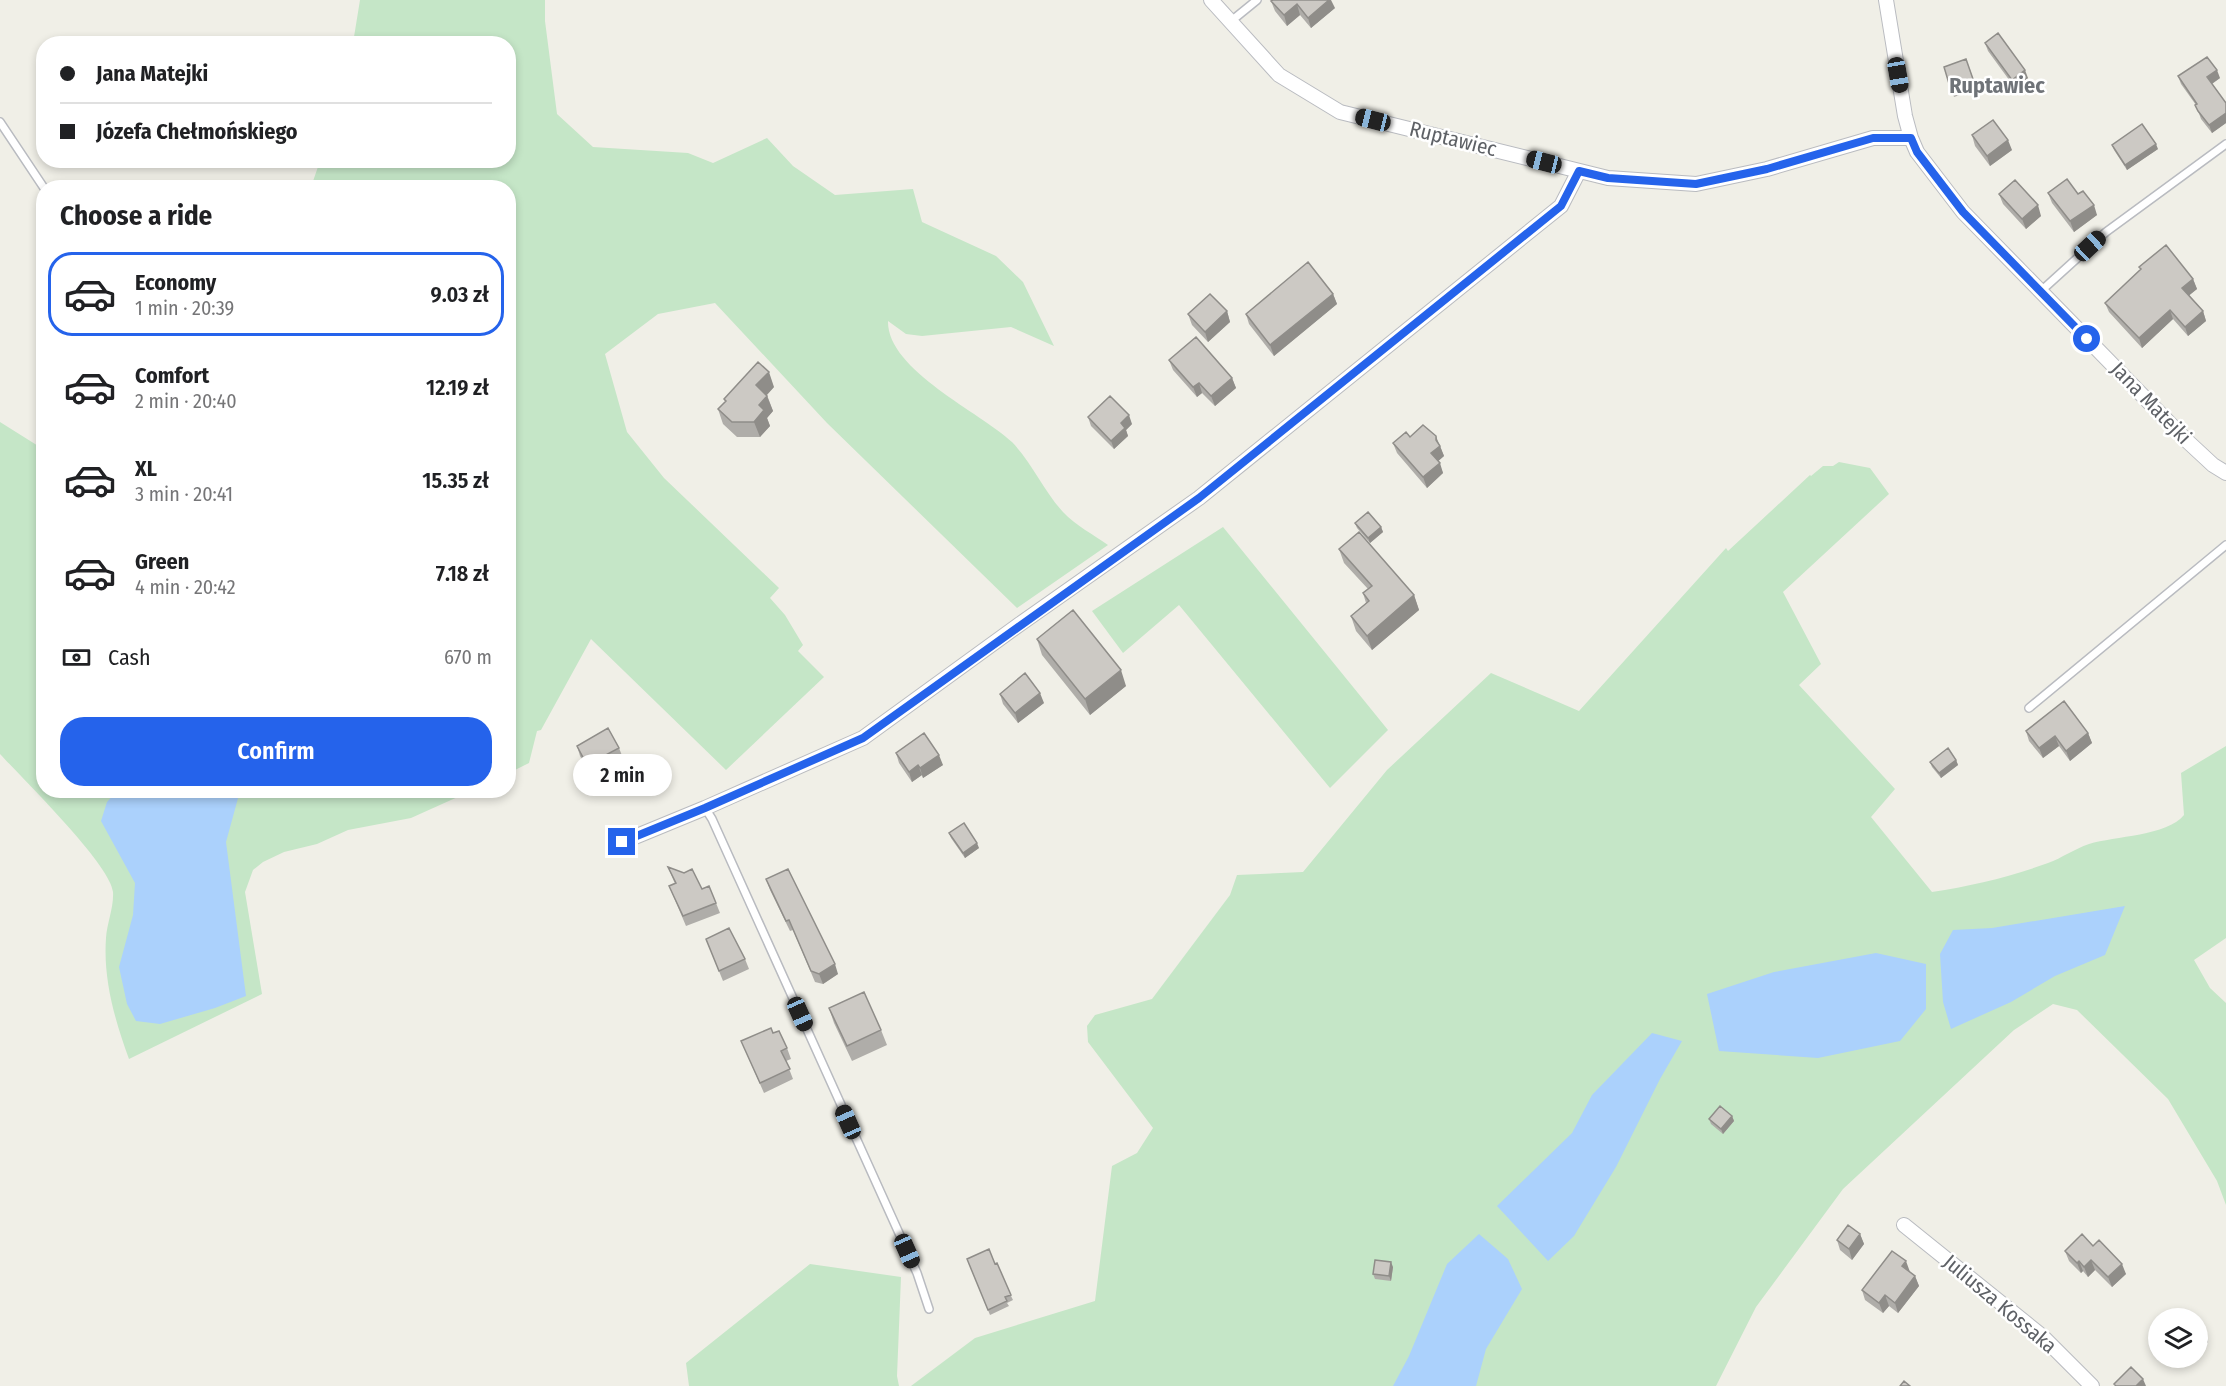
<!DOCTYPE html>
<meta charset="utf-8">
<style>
body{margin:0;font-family:"Fira Sans Condensed",sans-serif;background:#f2f2f2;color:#202124;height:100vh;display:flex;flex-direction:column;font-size:22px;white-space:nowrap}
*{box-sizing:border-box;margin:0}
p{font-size:20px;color:#757577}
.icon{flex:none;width:33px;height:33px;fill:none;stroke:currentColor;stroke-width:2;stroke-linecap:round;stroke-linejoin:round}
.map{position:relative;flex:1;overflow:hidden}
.sheet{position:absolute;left:36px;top:180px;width:480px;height:618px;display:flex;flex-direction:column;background:#fff;border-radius:24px;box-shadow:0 3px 9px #0003}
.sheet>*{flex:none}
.top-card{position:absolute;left:36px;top:36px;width:480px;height:132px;border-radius:24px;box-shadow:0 3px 9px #0003;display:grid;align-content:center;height:132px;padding:0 24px;background:#fff}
.controls{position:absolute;left:2148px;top:1308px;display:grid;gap:12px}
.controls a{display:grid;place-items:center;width:60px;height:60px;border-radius:50%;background:#fff;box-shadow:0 3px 9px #0003;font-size:30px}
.end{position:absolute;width:27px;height:27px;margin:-14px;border:8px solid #2563eb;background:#fff;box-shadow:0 0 0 3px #fff}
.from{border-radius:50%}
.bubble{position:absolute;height:42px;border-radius:21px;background:#fff;box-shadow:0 3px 9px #0003;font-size:20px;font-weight:600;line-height:42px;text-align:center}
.car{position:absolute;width:18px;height:36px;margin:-18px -9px;border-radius:8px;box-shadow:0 0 4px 2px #0007;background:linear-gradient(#222 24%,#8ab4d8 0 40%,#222 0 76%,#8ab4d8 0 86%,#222 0)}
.top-card b{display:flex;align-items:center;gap:21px;height:57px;font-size:22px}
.top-card b+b{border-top:2px solid #e0e0e0}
.top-card i{width:15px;height:15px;background:#202124}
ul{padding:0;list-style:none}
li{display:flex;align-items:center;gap:18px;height:84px;margin:0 12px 9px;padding:0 12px;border:3px solid transparent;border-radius:24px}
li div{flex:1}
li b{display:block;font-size:22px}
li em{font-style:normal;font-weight:600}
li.current{border-color:#2563eb}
li>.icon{width:54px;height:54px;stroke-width:1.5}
h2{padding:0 24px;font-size:27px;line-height:72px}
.pay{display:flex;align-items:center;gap:15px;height:66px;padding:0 24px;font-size:22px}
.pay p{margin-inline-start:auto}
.action{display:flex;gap:12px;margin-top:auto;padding:12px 24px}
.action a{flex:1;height:69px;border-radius:24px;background:#2563eb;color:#fff;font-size:24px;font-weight:600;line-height:69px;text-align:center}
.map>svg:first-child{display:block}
.green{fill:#c5e6c7}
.water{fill:#abd1fc}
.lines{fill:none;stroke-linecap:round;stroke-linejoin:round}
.lane-casing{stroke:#b9bbc0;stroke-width:10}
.street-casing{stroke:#b9bbc0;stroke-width:16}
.lane{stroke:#fff;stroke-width:7}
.street{stroke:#fff;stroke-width:14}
.wall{fill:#afada9}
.shaded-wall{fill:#8f8d89}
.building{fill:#ccc9c4;stroke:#8f8d89;stroke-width:1.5}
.route{stroke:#2563eb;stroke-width:8}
.labels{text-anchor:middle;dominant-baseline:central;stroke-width:5;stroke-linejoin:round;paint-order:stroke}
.street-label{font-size:21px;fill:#5e6166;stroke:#fff}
.neighbourhood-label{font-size:22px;font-weight:bold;fill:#6f7378;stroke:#fff}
</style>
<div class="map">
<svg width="2226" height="1386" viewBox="0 0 2226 1386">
<rect width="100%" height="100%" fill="#f0efe7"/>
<path class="green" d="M360 0H545V21L557 114 593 147 688 153 713 163 767 138 793 166 835 195 913 189 922 222 996 256 1023 282 1054 346 1011 327 922 336 906 334 888 321C887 370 980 412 1012 442 1032 463 1044 491 1063 512 1075 525 1094 535 1108 545L1017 608 827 423 715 303 658 314 605 354 627 432 664 478 779 588 770 598 785 615 803 645 798 651 824 677 726 770 591 639 541 730 537 731 529 763 509 773 508 188 311 187 320 161 508 160V44L353 43Z
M0 422 43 449 44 790 471 791 411 818 348 830 317 844 284 852 263 862 253 870 245 892 262 994 129 1059C115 1021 103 979 106 938 107 923 114 907 113 892 111 865 22 778 0 754Z
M1839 462 1870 468 1889 494 1783 592 1821 664 1799 685 1895 789 1871 817 1932 892C1971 886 2010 877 2048 863 2062 858 2074 849 2089 844 2115 836 2167 836 2184 815L2181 773 2226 746V938L2194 960 2210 988 2226 1003V1205L2217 1181 2168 1099 2077 1010 2053 1004 2014 1030 1843 1189 1756 1307 1716 1386H911L975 1338 1095 1301 1112 1166 1137 1153 1153 1128 1088 1042 1087 1026 1095 1015 1152 999 1230 895 1237 875 1303 872 1387 770 1491 673 1579 711 1726 548 1728 551 1810 475 1811 476 1823 466H1833Z
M1223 527 1388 730 1330 788 1179 605 1123 653 1092 611Z
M810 1264 901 1277 897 1376 899 1386H689L686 1363Z"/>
<path class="water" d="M117 791H240L226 842 246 996 215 1008 160 1024 136 1021 127 1004 119 967 133 915 135 883 101 821 107 802Z
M2125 906 2105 955 2055 976 2011 1002 1951 1029 1943 1002 1940 954 1953 930 1992 928Z
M1876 953 1926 964V1009L1900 1041 1818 1058 1719 1051 1707 994 1774 972Z
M1652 1033 1682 1041 1660 1079 1616 1167 1574 1236 1548 1261 1497 1206 1572 1133 1592 1095Z
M1479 1234 1508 1259 1522 1289 1486 1349 1476 1386H1393L1409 1356 1447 1264Z"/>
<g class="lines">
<g class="lane-casing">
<path id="lane" d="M1230 22 1257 0
M0 122 44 188
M2041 291 2106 232 2226 144
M2029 708 2226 545
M705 808 712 819 917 1273 929 1309"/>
</g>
<g class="street-casing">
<path id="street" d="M1211 0 1279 75 1340 112 1608 178 1696 184 1767 169 1873 138H1911
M1886 0 1905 116 1911 138 1917 152 1963 212 2185 439 2213 465 2226 473
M620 843 705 808 863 738 1020 624 1199 498 1561 206 1579 171
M1904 1225 2042 1336 2092 1386"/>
</g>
<use href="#lane" class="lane"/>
<use href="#street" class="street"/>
</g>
<path class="wall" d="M1271 1 1335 8 1311 28 1300 15 1287 26 1275 11Z
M1985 43 2028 78 2015 88 1988 51Z
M1966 59 1977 89 1954 97 1944 67Z
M2178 76 2220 78 2212 84 2226 103V123L2212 133 2201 119 2196 105 2181 84Z
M1972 135 2012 150 1990 166 1975 146Z
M2112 145 2158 149 2127 170 2114 150Z
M2048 193 2078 194 2097 215 2074 232 2052 203Z
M1999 194 2041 216 2026 229 2003 204Z
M2139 267 2193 279 2197 289 2189 295 2203 311 2206 321 2188 336 2173 319 2142 348 2109 312 2105 303 2141 269Z
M1333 294 1337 304 1274 356 1249 324 1246 314Z
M1227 311 1230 322 1208 342 1192 325 1188 314Z
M1169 360 1232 378 1236 388 1215 406 1202 393 1197 397 1173 370Z
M774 387 767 395 773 411 767 418 770 426 760 437H737L723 424 718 409 725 402 724 399Z
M1088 417 1132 424 1126 430 1128 436 1114 449 1091 426Z
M1436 436 1444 456 1438 461 1443 473 1427 488 1397 453 1393 443 1410 437Z
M1355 523 1381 527 1383 532 1370 543 1357 528Z
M1339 549 1414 595 1419 610 1372 650 1356 631 1351 616 1366 603 1363 593 1368 589 1344 563Z
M1037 639 1126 686 1090 715 1042 655Z
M1000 694 1044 703 1018 723 1003 704Z
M2026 731 2088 733 2092 743 2070 761 2059 746 2043 758 2029 741Z
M577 746 619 748 623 758 591 775 580 756Z
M896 753 943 765 923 778 922 775 912 782 899 763Z
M1956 760 1958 765 1941 778 1932 767 1930 762Z
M949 833 979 848 965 858 951 838Z
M668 867 716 903 720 913 686 926 669 886 675 884Z
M766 879 838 974 823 984 815 982 793 930 790 931 770 890Z
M706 939 745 959 749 969 723 981Z
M829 1008 881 1030 887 1045 852 1061 834 1023Z
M773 1033 787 1048 791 1059 786 1061 793 1079 764 1093 741 1041Z
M1732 1116 1734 1121 1723 1134 1711 1124 1709 1119Z
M1860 1234 1864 1244 1852 1260 1840 1250 1837 1240Z
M2093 1246 2126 1274 2112 1287 2095 1270 2088 1277 2083 1271 2081 1273 2069 1261 2065 1251Z
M967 1259 995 1264 1013 1300 1007 1303 1009 1306 990 1315Z
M1393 1267 1391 1281 1375 1279 1373 1274Z
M1910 1272 1915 1276 1919 1286 1898 1313 1889 1306 1883 1313 1865 1300 1862 1290Z"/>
<path class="shaded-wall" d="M1329 0H1331L1335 8 1311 28 1308 18Z
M1297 4 1300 15 1287 26 1284 15Z
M2025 70 2028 78 2015 88 2012 80Z
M2217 70 2220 78 2210 85 2207 77Z
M2226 113V123L2212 133 2209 125Z
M2008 140 2012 150 1990 166 1987 156Z
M2156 144 2158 149 2127 170 2125 165Z
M2038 205 2041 216 2026 229 2022 219Z
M2094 205 2097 215 2074 232 2070 221Z
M2193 279 2197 289 2186 298 2182 288Z
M1333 294 1337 304 1274 356 1270 345Z
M2170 310 2173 319 2142 348 2139 338Z
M1227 311 1230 322 1208 342 1205 332Z
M2203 311 2206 321 2188 336 2185 327Z
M769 372 774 387 762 400 756 385Z
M1232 378 1236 388 1215 406 1211 396Z
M1199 383 1202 393 1197 397 1193 387Z
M767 396 773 411 767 418 770 426 760 437 754 422 759 405Z
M1129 415 1132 424 1126 430 1128 436 1114 449 1111 441 1121 423Z
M1436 436 1439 447 1440 446 1444 456 1435 464 1431 453 1436 440Z
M1440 463 1443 473 1427 488 1423 477Z
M1381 527 1383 532 1370 543 1368 538Z
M1414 595 1419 610 1372 650 1367 636Z
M1121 670 1126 686 1090 715 1085 699Z
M1040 693 1044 703 1018 723 1015 713Z
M2088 733 2092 743 2070 761 2066 751Z
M2055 736 2059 746 2043 758 2039 748Z
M939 755 943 765 923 778 920 768Z
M1956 760 1958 765 1941 778 1939 773Z
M918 765 922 775 912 782 909 772Z
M977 843 979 848 965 858 963 853Z
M835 964 838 974 823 984 819 974Z
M1732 1116 1734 1121 1723 1134 1721 1129Z
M1860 1234 1864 1244 1852 1260 1849 1249Z
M2091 1260 2095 1270 2088 1277 2084 1267Z
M1906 1261 1910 1272 1902 1266Z
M2079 1261 2083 1271 2081 1273 2077 1263Z
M1391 1262 1393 1267 1391 1281 1389 1276Z
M2122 1264 2126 1274 2112 1287 2108 1277Z
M1915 1276 1919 1286 1898 1313 1895 1303Z
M1885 1295 1889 1306 1883 1313 1879 1303Z
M2204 1332 2208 1342 2198 1353V1339Z
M2143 1379 2146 1386H2136Z"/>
<path class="building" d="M1273 0H1329L1308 18 1297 4 1284 15 1271 1Z
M1998 33 2025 70 2012 80 1985 43Z
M2207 57 2217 70 2207 77 2226 103V113L2209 125 2198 111 2195 105 2197 104 2178 76Z
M1966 59 1973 79 1950 87 1944 67Z
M1993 120 2008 140 1987 156 1972 135Z
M2142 124 2156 144 2125 165 2112 145Z
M2067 179 2078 194 2083 191 2094 205 2070 221 2048 193Z
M2015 180 2038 205 2022 219 1999 194Z
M2166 245 2193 279 2182 288 2203 311 2185 327 2170 310 2139 338 2105 303 2141 269 2139 267Z
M1308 262 1333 294 1270 345 1246 314Z
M1210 294 1227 311 1205 332 1188 314Z
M1196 337 1232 378 1211 396 1199 383 1193 387 1169 360Z
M758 362 769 372 756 385 767 396 759 405 764 410 754 422H732L718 409 726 401 724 399Z
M1110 396 1129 415 1121 423 1125 428 1111 441 1088 417Z
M1423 425 1436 436V440L1440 446 1431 453 1440 463 1423 477 1393 443 1406 432 1410 437Z
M1368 512 1381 527 1368 538 1355 523Z
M1359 532 1414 595 1367 636 1351 616 1369 601 1363 593 1372 586 1339 549Z
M1073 610 1121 670 1085 699 1037 639Z
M1025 673 1040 693 1015 713 1000 694Z
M2064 701 2088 733 2066 751 2055 736 2039 748 2026 731Z
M608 728 619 748 587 765 577 746Z
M924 733 939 755 920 768 918 765 909 772 896 753Z
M1948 748 1956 760 1939 773 1930 762Z
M964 823 977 843 963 853 949 833Z
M668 867 684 873 692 869 702 889 709 886 716 903 683 916 669 886 676 883Z
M788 869 835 964 819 974 811 971 789 920 786 921 766 879Z
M729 928 745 959 719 971 706 939Z
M864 992 881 1030 847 1046 829 1008Z
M771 1028 773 1033 779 1031 787 1048 781 1051 790 1069 760 1083 741 1041Z
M1720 1106 1732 1116 1721 1129 1709 1119Z
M1848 1225 1860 1234 1849 1249 1837 1240Z
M2082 1234 2093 1246 2099 1240 2122 1264 2108 1277 2091 1260 2084 1267 2079 1261 2077 1263 2065 1251Z
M989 1249 995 1264 997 1263 1011 1295 1005 1297 1007 1301 988 1310 967 1259Z
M1892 1251 1906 1261 1902 1266 1915 1276 1895 1303 1885 1295 1879 1303 1862 1290Z
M1375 1260 1391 1262 1389 1276 1373 1274Z
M2182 1312 2190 1318H2176Z
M2198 1326 2204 1332 2198 1339Z
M2131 1367 2143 1379 2136 1386H2116L2114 1384Z
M1904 1381 1910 1386H1900Z"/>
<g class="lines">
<path class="route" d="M622 842 705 808 863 738 1199 498 1561 206 1579 171 1608 178 1696 184 1767 169 1873 138H1911L1917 152 1963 212 2087 339"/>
</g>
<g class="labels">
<g class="street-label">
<text transform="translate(1453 139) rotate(14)">Ruptawiec</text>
<text transform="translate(2151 403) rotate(46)">Jana Matejki</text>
<text transform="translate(2000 1304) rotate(40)">Juliusza Kossaka</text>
</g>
<g class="neighbourhood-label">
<text x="1997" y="85">Ruptawiec</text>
</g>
</g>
</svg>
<div class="controls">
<a><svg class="icon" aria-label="layers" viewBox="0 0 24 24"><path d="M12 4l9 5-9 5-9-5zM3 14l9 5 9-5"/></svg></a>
</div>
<i class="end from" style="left:2087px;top:339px"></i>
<i class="end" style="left:622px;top:842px"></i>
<div class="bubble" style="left:573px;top:754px;width:99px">2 min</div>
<i class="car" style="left:1898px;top:75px;rotate:170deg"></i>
<i class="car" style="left:1373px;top:120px;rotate:284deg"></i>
<i class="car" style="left:1544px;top:162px;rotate:284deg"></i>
<i class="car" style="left:2090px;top:246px;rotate:47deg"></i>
<i class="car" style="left:800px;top:1014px;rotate:156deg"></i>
<i class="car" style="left:848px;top:1122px;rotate:336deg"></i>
<i class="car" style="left:907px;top:1251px;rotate:156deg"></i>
<div class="top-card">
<b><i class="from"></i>Jana Matejki</b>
<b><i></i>Józefa Chełmońskiego</b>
</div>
<section class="sheet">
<h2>Choose a ride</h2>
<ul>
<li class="current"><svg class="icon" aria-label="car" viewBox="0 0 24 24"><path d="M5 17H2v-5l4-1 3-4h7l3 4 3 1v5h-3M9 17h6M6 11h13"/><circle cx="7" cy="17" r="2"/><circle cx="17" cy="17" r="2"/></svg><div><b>Economy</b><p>1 min · 20:39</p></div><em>9.03 zł</em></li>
<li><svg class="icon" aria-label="car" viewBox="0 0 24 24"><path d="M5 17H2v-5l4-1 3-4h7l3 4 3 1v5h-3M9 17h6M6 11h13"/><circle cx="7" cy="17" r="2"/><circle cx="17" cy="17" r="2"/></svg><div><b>Comfort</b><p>2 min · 20:40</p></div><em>12.19 zł</em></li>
<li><svg class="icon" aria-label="car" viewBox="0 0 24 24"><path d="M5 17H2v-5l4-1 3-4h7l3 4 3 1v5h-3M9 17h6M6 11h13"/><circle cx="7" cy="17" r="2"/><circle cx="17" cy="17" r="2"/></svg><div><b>XL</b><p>3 min · 20:41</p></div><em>15.35 zł</em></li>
<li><svg class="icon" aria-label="car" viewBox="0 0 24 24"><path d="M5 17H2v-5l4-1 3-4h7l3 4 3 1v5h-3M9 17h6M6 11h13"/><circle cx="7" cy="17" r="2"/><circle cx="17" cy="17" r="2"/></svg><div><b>Green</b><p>4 min · 20:42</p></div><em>7.18 zł</em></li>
</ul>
<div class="pay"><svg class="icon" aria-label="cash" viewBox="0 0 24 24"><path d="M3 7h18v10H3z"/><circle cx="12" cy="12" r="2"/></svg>Cash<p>670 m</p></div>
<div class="action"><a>Confirm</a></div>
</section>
</div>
